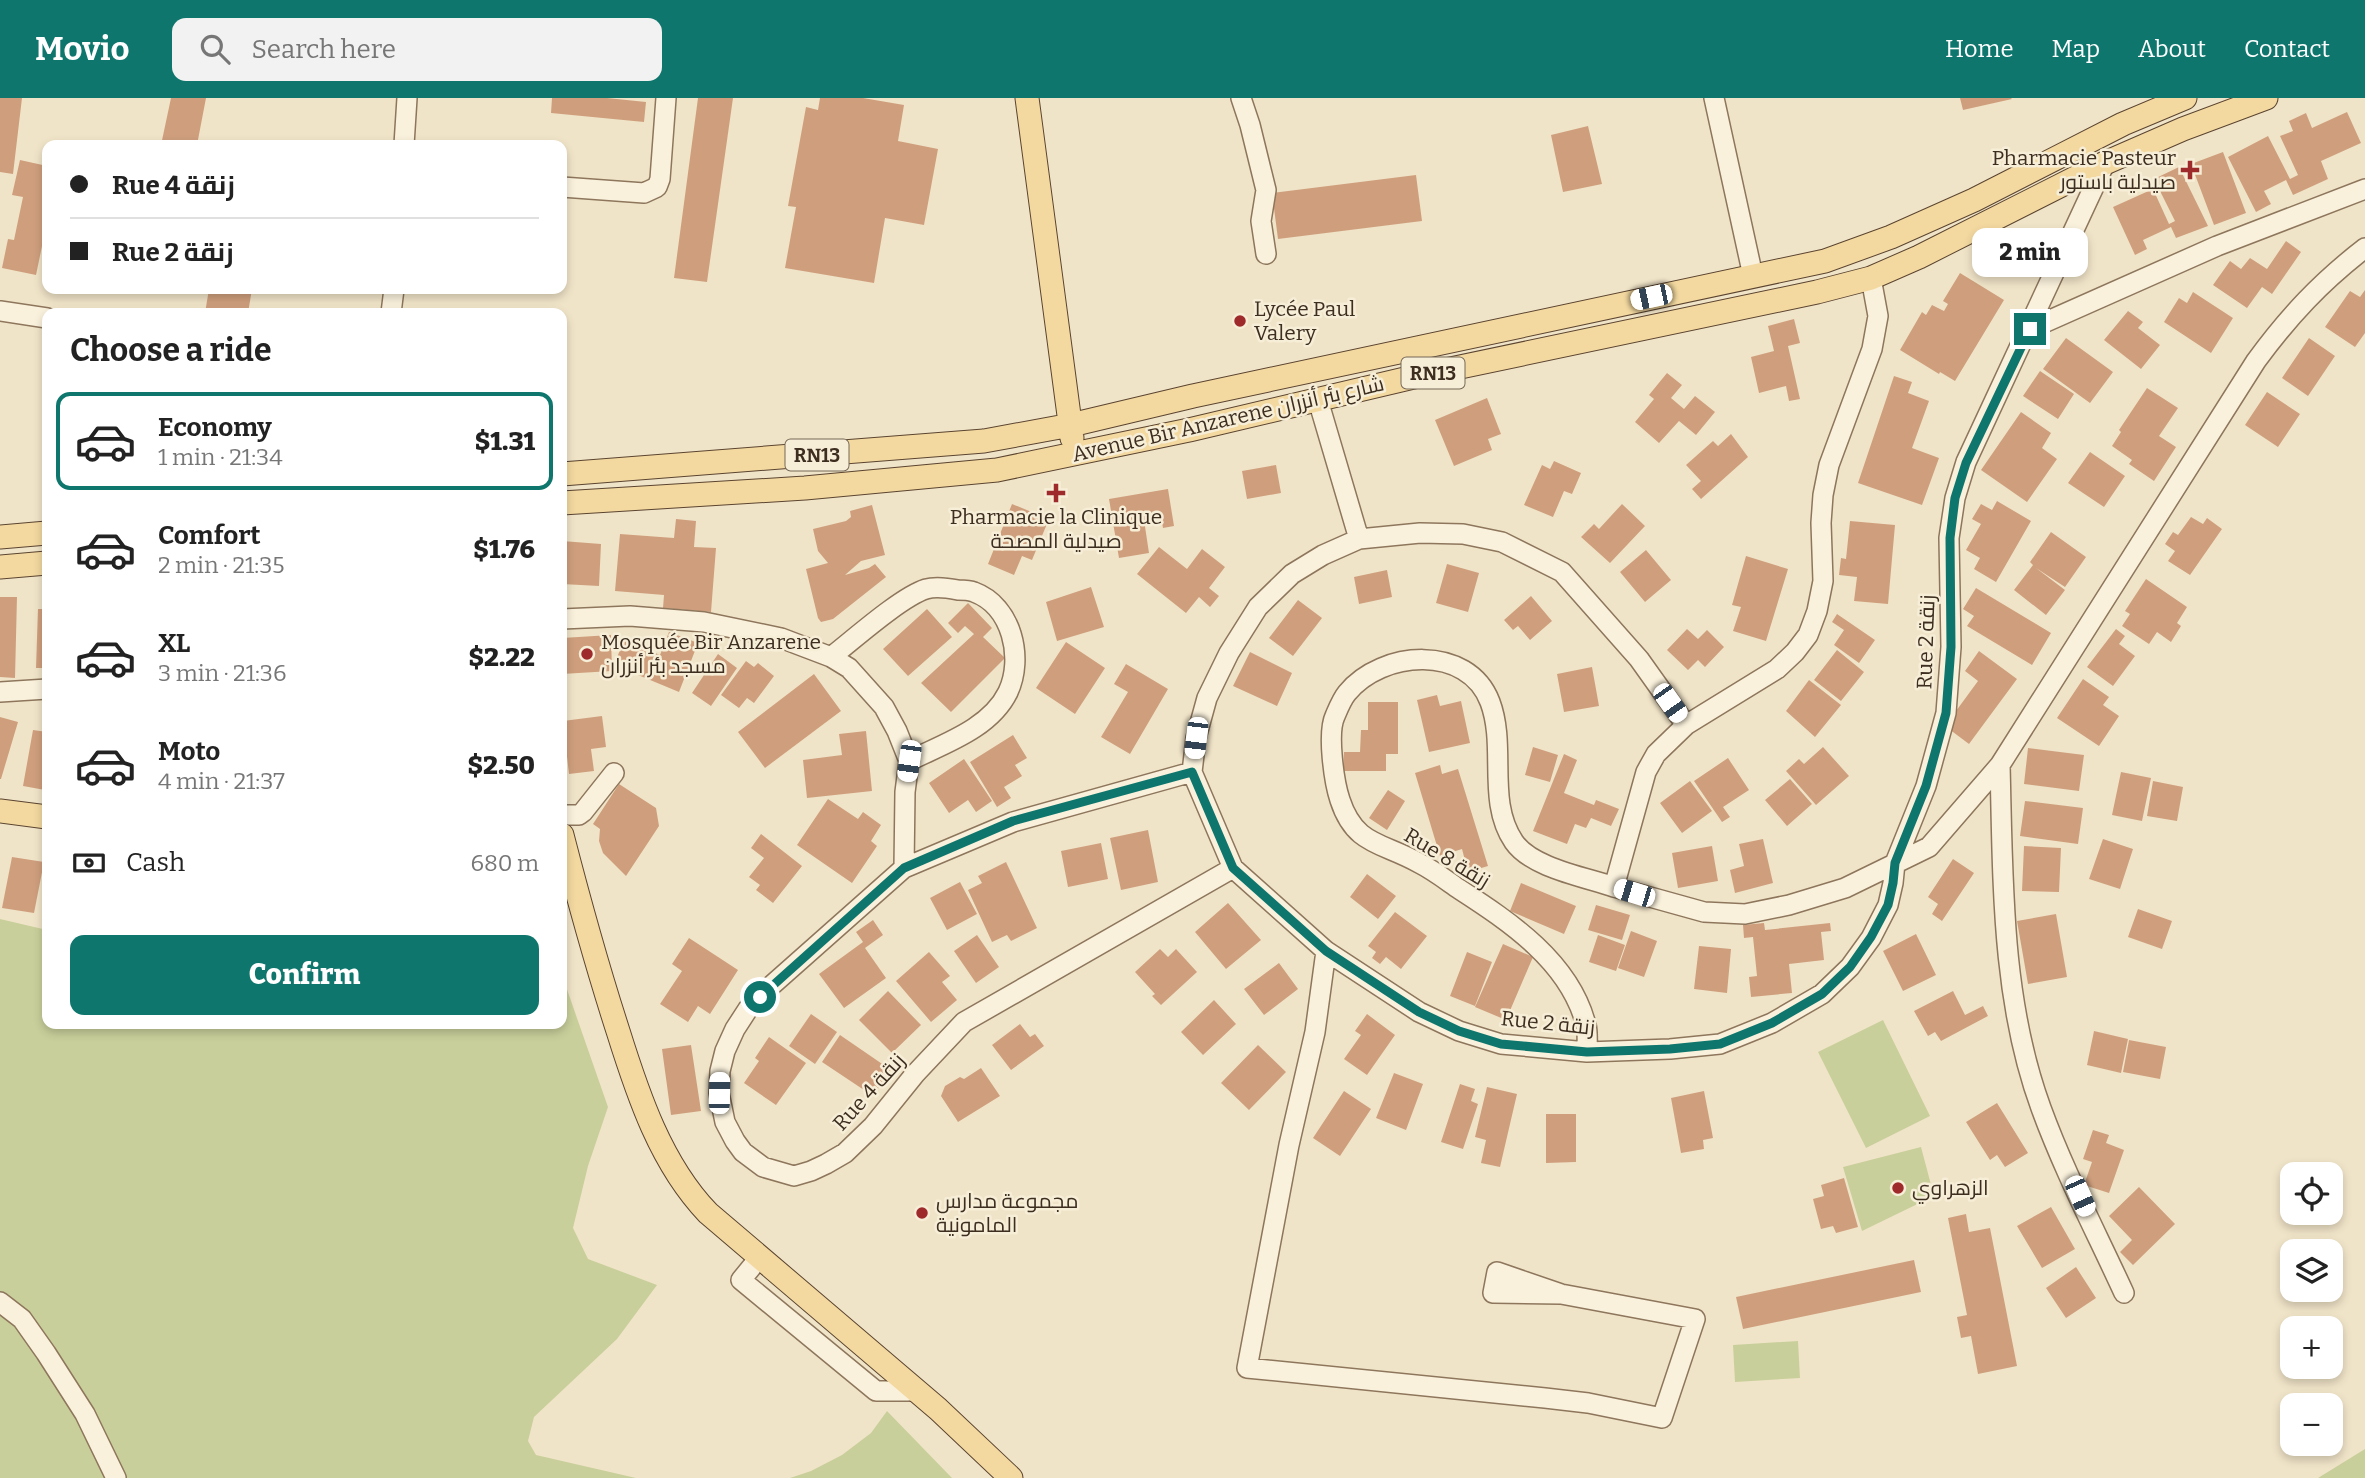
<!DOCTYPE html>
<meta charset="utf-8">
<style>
body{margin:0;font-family:Bitter,Cairo,serif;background:#f2f2f2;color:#222;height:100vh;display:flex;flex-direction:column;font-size:26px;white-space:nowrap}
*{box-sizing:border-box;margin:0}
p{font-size:23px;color:#767676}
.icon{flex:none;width:38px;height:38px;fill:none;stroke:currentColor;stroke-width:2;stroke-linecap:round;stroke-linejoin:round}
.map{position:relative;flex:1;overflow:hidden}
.details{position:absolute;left:42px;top:210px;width:525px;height:721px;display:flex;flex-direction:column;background:#fff;border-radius:14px;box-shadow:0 4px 10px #0003}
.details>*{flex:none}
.hud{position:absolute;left:42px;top:42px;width:525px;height:154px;border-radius:14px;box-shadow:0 4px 10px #0003;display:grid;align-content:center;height:154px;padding:0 28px;background:#fff}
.fabs{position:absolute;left:2280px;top:1064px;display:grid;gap:14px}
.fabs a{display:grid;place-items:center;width:63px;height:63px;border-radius:14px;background:#fff;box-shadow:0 4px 10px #0003;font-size:35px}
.end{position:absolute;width:32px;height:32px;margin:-16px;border:9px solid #0f766e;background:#fff;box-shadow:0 0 0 4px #fff}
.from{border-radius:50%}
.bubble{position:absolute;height:49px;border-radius:14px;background:#fff;box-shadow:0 4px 10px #0003;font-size:23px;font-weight:800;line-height:49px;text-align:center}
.car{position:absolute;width:21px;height:42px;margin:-21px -10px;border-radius:9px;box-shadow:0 0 5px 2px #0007;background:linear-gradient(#fff 24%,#345 0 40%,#fff 0 76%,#345 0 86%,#fff 0)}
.hud b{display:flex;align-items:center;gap:24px;height:66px;font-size:26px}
.hud b+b{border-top:2px solid #e0e0e0}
.hud i{width:18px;height:18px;background:#222}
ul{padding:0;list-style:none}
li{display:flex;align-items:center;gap:21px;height:98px;margin:0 14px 10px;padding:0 14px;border:4px solid transparent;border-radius:14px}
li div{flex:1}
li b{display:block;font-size:26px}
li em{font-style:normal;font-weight:800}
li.selected{border-color:#0f766e}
li>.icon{width:63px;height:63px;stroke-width:1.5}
h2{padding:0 28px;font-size:32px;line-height:84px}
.pay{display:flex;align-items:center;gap:18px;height:77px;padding:0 28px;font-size:26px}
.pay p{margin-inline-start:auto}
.button{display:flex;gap:14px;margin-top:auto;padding:14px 28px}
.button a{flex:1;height:80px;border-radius:14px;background:#0f766e;color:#fff;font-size:28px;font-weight:800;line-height:80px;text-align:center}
header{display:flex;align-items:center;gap:42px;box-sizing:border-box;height:98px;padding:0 35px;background:#0f766e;color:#fff}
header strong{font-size:33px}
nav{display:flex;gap:38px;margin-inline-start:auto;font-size:24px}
.search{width:490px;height:63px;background:#f2f2f2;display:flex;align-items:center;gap:18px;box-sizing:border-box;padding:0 24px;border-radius:14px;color:#767676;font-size:26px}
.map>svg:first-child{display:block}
.green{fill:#c9cf9b}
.building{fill:#cf9f7d}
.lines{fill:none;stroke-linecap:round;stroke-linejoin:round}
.minor-casing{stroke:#8d765c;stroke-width:22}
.major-casing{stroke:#5b4430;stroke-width:25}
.minor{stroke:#faf1dc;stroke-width:19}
.major{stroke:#f3d9a0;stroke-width:23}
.route{stroke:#0f766e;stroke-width:9}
.poi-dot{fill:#9e2a2b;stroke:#f7eed8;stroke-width:2.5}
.labels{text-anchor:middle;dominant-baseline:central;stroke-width:5;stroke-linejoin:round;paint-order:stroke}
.shield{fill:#f7eed8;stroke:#756857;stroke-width:2}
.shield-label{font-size:19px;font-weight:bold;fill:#3d2e20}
.poi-label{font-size:21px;fill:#3d2e20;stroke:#f7eed8;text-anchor:start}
.street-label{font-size:21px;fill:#3d2e20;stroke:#f7eed8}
</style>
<header>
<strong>Movio</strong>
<div class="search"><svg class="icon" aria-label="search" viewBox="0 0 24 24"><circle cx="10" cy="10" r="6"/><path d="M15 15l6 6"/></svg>Search here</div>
<nav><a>Home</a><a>Map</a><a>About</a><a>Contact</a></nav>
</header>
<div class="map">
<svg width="2365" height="1380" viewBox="0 0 2365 1380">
<rect width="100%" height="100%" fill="#f0e4c8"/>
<path class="green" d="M0 821 47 832V926H562V877L608 1009 588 1068 573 1130 588 1161 657 1187 617 1241 534 1319 528 1343 536 1357 636 1380H0Z
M1883 922 1930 1018 1866 1050 1818 954Z
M1921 1049 1934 1098 1862 1133 1843 1069Z
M1798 1243 1800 1280 1735 1284 1733 1247Z
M887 1313 952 1380H790L811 1373 842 1357 871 1335Z
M2365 1351V1380H2318Z"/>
<path class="building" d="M0 0H22L13 76 0 74Z
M171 0H206L197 47H161Z
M552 0H607L646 4 644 24 551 15Z
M698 0H733L707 184 674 180Z
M820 0H863L904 7 898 43 938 51 924 127 885 120 874 185 785 170 796 109 788 108 806 9 818 12Z
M1960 0H2011L2012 1 1963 12Z
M2347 14 2361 45 2321 63 2328 81 2293 97 2286 82 2264 93 2271 106 2256 114 2228 59 2268 38 2290 81 2298 77 2280 38 2293 33 2289 23 2306 15 2312 30Z
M1588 28 1602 86 1563 94 1551 37Z
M2223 54 2246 115 2214 127 2191 66Z
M20 62 47 68V124L36 177 2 170 8 141 14 142 23 99 12 97Z
M2179 69 2208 128 2176 140 2171 129 2143 142 2147 151 2135 157 2113 109 2153 91 2169 126 2175 123 2154 81Z
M1416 77 1422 123 1278 141 1272 95Z
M2286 143 2301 154 2272 196 2262 189 2247 210 2213 187 2230 163 2241 171 2250 160 2267 171Z
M1960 175 2004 202 1955 283 1940 274 1939 276 1900 252 1922 214 1926 217 1932 207 1944 213 1948 206 1943 203Z
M209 191H252L248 215H205Z
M2365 192V235L2355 249 2325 229 2350 193 2360 199Z
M2193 194 2233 220 2211 255 2164 224 2179 200 2187 205Z
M2128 213 2143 224 2138 230 2160 247 2141 271 2104 242Z
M1794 221 1800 245 1788 248 1800 301 1789 303 1786 288 1759 295 1751 259 1774 253 1768 228Z
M2066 240 2113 274 2090 305 2043 271Z
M2309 240 2335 258 2308 298 2282 280Z
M2040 273 2074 296 2058 321 2023 298Z
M1667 275 1682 287 1671 300 1684 311 1695 298 1715 314 1696 337 1679 323 1659 345 1635 324 1654 301 1649 297Z
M1894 278 1912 284 1908 295 1929 303 1912 350 1939 360 1922 407 1858 385Z
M2147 290 2178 310 2159 338 2176 349 2154 383 2129 366 2132 362 2112 348 2121 334 2119 332Z
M2267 294 2300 316 2278 349 2245 327Z
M1487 300 1501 336 1488 341 1492 352 1454 368 1435 322Z
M2021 314 2051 335 2042 350 2057 361 2027 404 1981 372Z
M1731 336 1748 359 1701 401 1692 391 1701 383 1686 367 1713 343 1718 348Z
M2090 354 2125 378 2104 409 2068 385Z
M1554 363 1581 375 1572 396 1564 393 1553 419 1524 407 1542 367 1550 371Z
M1276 367 1281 395 1247 401 1242 373Z
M1168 391 1174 428 1163 430 1161 419 1144 422 1149 455 1119 460 1109 401Z
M1997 403 2031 423 1996 484 1974 471 1980 460 1966 452 1981 426 1972 421 1981 406 1992 412Z
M1012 406 1049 421 1032 462 1022 458 1014 477 988 466Z
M1622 406 1645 428 1610 465 1581 439 1594 426 1599 431Z
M872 407 885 457 861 463 845 477 869 470 875 466 886 479 833 521 821 524 818 520 806 471 828 465 818 453 813 431 846 423 851 419 850 413Z
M2191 419 2203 426 2207 420 2222 431 2190 477 2168 463 2175 453 2165 446 2173 434 2178 437Z
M676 421 696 423 694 449 716 450 711 514 663 510 664 497 615 493 620 436 674 440Z
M1850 423 1895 427 1888 506 1854 503 1857 479 1839 477 1841 460 1846 461Z
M2051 434 2086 459 2065 489 2036 470 2065 492 2046 517 2014 492 2033 467 2030 464Z
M562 443 601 446 599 488 562 486Z
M1159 449 1187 471 1202 451 1225 469 1209 490 1219 498 1210 509 1199 499 1186 515 1137 476Z
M1646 452 1671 482 1645 504 1620 474Z
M1746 458 1788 471 1766 543 1733 533 1741 509 1732 507Z
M1447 466 1479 475 1468 514 1436 505Z
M1387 472 1392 499 1359 506 1354 479Z
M2146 481 2187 509 2177 525 2181 528 2171 544 2157 534 2149 546 2122 528 2130 516 2125 513Z
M1091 489 1104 529 1057 543 1046 504Z
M1976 490 2051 535 2032 567 1967 528 1974 518 1963 511Z
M1531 498 1552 523 1530 542 1518 528 1513 532 1504 522Z
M0 499H17L15 580 0 579Z
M1298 502 1322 520 1293 558 1269 540Z
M968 505 992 530 983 539 1005 560 951 614 921 585 974 536 965 528 958 535 948 525Z
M38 511H47V570H36Z
M927 511 952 539 908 578 883 551Z
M1837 516 1875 542 1859 565 1834 547 1844 532 1832 524Z
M1687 531 1698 541 1707 532 1724 549 1705 569 1698 562 1688 572 1667 552Z
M2116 531 2125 538 2119 546 2135 558 2113 588 2087 569Z
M669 534 698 545 679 594 614 567 624 542 660 557Z
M611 537 612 573 562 576V540Z
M1066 544 1105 570 1075 616 1036 590Z
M1837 552 1864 574 1841 603 1814 582Z
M1979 553 2017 581 1969 646 1945 628 1978 583 1965 573Z
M1250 554 1292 575 1277 608 1233 588Z
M718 556 737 570 711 608 692 595Z
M746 563 754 569 758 565 774 578 754 605 747 600 739 610 721 597Z
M1126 566 1168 591 1130 656 1101 639 1128 594 1114 586Z
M1592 569 1599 608 1564 614 1557 576Z
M814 576 841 613 765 670 738 634Z
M2083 581 2109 599 2103 607 2119 618 2099 648 2057 620Z
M1809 582 1841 607 1815 639 1786 613Z
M1437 597 1440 608 1461 603 1470 645 1429 654 1417 602Z
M1368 604H1398V656H1386V673H1343L1344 654H1360L1361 632H1368Z
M602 618 606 649 591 651 594 673 569 676 563 623Z
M0 619 18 624 1 681H0Z
M33 632 47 634 45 692 23 688Z
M866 633 872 693 807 700 803 662 842 657 839 636Z
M1013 637 1027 660 1015 667 1022 678 1004 689 1011 700 997 709 970 664Z
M1533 649 1558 657 1550 684 1525 677Z
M1823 649 1849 678 1816 707 1786 673 1799 661 1804 666Z
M2028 650 2084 657 2079 693 2024 686Z
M1564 656 1577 662 1564 695 1594 707 1596 702 1619 711 1611 728 1591 720 1586 730 1575 726 1567 746 1533 733Z
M1728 660 1749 692 1723 709 1730 719 1722 724 1694 683Z
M964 661 992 703 976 714 968 702 949 715 929 685Z
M1440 667 1442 676 1458 671 1488 768 1468 774 1462 751 1440 758 1415 675Z
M2121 674 2151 680 2142 723 2112 717Z
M1790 681 1812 706 1787 728 1765 702Z
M1690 683 1712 713 1682 735 1660 705Z
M2153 683 2183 689 2177 723 2147 718Z
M619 686 656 710 659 728 626 778 603 755 599 743 600 731 593 726Z
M1388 692 1405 703 1387 732 1369 720Z
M828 701 858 721 863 714 881 727 871 743 877 748 852 785 797 747Z
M2025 703 2083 710 2078 746 2020 738Z
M1148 732 1158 784 1121 792 1110 740Z
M761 736 802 768 773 805 756 792 760 787 749 779 764 760 751 750Z
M1763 741 1773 785 1735 795 1730 772 1744 768 1739 746Z
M2103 741 2133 751 2120 791 2089 781Z
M1101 745 1108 781 1068 789 1061 753Z
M1712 748 1718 783 1678 790 1672 755Z
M2024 748 2061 750 2059 794 2022 793Z
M12 759 44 764 34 815 2 810Z
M1953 761 1974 775 1942 823 1932 816 1938 806 1928 799Z
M1006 764 1037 830 1011 843 1007 837 992 844 968 792 982 785 978 778Z
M1367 776 1396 798 1378 821 1350 799Z
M960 784 977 816 947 832 930 800Z
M1521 785 1576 808 1564 836 1510 813Z
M1228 805 1261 842 1226 871 1195 834Z
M1596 807 1630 817 1622 842 1588 832Z
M2138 811 2172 823 2162 851 2128 839Z
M1395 814 1427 838 1401 871 1386 859 1380 866 1372 860 1376 854 1368 848Z
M2056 816 2067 879 2028 886 2017 823Z
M873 822 883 837 865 850 886 880 844 910 819 876 863 844 856 834Z
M1764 825 1765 832 1830 825 1831 833 1821 834 1824 862 1789 866 1792 895 1751 899 1749 879 1757 878 1753 839 1744 840 1743 827Z
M1631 833 1657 843 1644 879 1618 870Z
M1916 836 1936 877 1903 893 1883 853Z
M977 837 999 869 976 885 954 853Z
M1598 837 1625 847 1616 873 1589 864Z
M689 840 738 872 710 916 698 908 688 924 660 906 682 873 672 866Z
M1503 846 1533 859 1506 922 1475 909Z
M1699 848 1731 851 1727 895 1694 891Z
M1160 851 1168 859 1176 851 1197 874 1161 907 1152 898 1155 896 1135 874Z
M929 854 950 878 942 884 957 902 931 924 896 883Z
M1467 854 1492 864 1475 908 1450 898Z
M1279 865 1298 891 1264 917 1244 891Z
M888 893 921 927 892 955 859 922Z
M1953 893 1965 917 1983 908 1988 918 1941 943 1935 934 1928 938 1914 913Z
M1214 902 1236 926 1203 957 1181 934Z
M811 916 837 934 815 966 789 948Z
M1367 916 1395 937 1367 977 1344 961 1361 937 1355 933Z
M1020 926 1030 939 1035 936 1044 948 1011 972 992 947Z
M2094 933 2128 941 2121 975 2087 967Z
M840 937 891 972 873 998 822 964Z
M769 939 806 965 776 1007 744 985 759 963 755 960Z
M2129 942 2166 949 2160 981 2123 974Z
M691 947 701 1013 671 1017 662 951Z
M1258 947 1286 974 1249 1012 1221 985Z
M981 970 1000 998 958 1024 941 998 945 988 960 979 964 981Z
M1394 975 1423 986 1406 1032 1376 1020Z
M1460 986 1475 991 1471 1003 1478 1006 1463 1051 1441 1044Z
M1487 989 1517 996 1500 1069 1481 1065 1486 1042 1475 1039Z
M1344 993 1371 1011 1340 1058 1313 1040Z
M1704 993 1713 1040 1703 1042 1704 1051 1681 1055 1671 1000Z
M1997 1005 2028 1055 2005 1069 1997 1057 1990 1062 1966 1024Z
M1546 1016H1576V1064L1546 1065Z
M2093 1032 2109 1037 2106 1045 2124 1052 2109 1095 2084 1087 2092 1064 2083 1061Z
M1844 1080 1858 1129 1836 1135 1833 1128 1821 1131 1813 1101 1824 1098 1821 1087Z
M2139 1089 2175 1126 2133 1167 2120 1154 2132 1142 2109 1118Z
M2051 1109 2075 1151 2042 1170 2017 1128Z
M1966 1116 1969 1134 1990 1130 2017 1268 1978 1276 1971 1238 1961 1240 1957 1219 1967 1217 1948 1120Z
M1914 1162 1921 1194 1743 1231 1736 1199Z
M2076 1169 2096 1200 2066 1220 2046 1190Z"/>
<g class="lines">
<g class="minor-casing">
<path id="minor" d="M1241 0 1250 27 1266 92 1261 123 1266 156
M1714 0 1753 178
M404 47 407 0
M562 89 644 95 657 89 660 81 666 0
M1871 180 1878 218 1872 251 1829 367 1823 397 1821 425 1823 483 1817 513 1808 537 1795 554 1777 571 1686 627 1656 656 1646 674 1614 789 1704 814 1745 816 1789 807 1845 790 1929 749 2000 667 2256 263C2289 218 2321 184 2365 150
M0 213 47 220
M391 215 394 191
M2030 231 2217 148 2365 91
M1318 302 1359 441
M562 521 630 518 704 524 781 540 831 559 849 570 884 609 897 633 909 663 905 694 904 770
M831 559C854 541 901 499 926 491 936 488 948 490 958 492 963 492 969 492 974 494 1012 508 1024 560 1008 594 990 631 943 646 909 663
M0 594 47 591
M1686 627 1639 561 1562 474 1502 444 1463 436 1420 435 1359 441 1323 457 1292 476 1258 509 1229 555 1207 600 1196 640 1192 674 1233 770 1326 853 1419 914 1459 933 1501 946 1587 954 1670 951 1720 946 1772 925 1822 896 1850 869 1871 840 1888 807 1893 785 1895 765 1926 688 1946 615 1951 549 1949 440 1955 400 1966 364 2105 65
M2000 667C2003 782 2001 901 2041 1010 2064 1073 2096 1134 2124 1195
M1192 674 1013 724 904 770 772 887 748 911 735 931 725 953 720 973 719 995 725 1024 735 1043 743 1054 763 1069 794 1078 811 1073 826 1066 845 1055 873 1028 915 976 964 924 1233 770
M562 717H579L583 714 614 675
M1326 853 1315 934 1289 1047 1247 1270 1545 1300 1588 1305 1662 1320 1695 1221 1561 1196 1497 1174 1493 1195 1561 1196
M1587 954C1587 945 1588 935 1586 927 1570 864 1510 824 1459 791 1446 782 1433 772 1419 765 1382 744 1355 748 1340 702 1334 684 1327 635 1335 618 1338 611 1342 601 1347 595 1382 552 1468 546 1490 604 1507 649 1486 703 1514 744 1532 770 1585 779 1614 789
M759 1160 741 1182 876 1293H917
M0 1204 22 1221 46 1255 85 1316 116 1380"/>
</g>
<g class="major-casing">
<path id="major" d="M1027 0 1072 340
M562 376 984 343 1071 327 1193 298 1825 163 1891 139 1974 102 2123 26 2185 0
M562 405 805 390 997 372 1189 332 1422 277 1817 194 1871 180 1919 159 2105 65 2183 31 2266 0
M0 439 47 435
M0 469 47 465
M0 713 47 719
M562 737C579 803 597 868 618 933 638 997 661 1066 708 1115L938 1311 1011 1380"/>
</g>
<use href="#minor" class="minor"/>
<use href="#major" class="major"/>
</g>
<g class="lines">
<path class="route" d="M760 899 904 770 1013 723 1192 674 1233 770 1326 853 1419 914 1459 933 1501 946 1587 954 1670 951 1720 946 1772 925 1822 896 1850 869 1871 839 1888 807 1893 785 1895 765 1926 688 1946 615 1951 549 1950 440 1955 400 1966 365 2030 231"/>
</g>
<g class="poi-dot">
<path d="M2186.5 61.5h7v7h7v7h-7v7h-7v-7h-7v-7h7z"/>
<circle cx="1240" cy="223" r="7"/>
<path d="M1052.5 384.5h7v7h7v7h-7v7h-7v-7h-7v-7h7z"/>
<circle cx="587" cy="556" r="7"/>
<circle cx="1898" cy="1090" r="7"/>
<circle cx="922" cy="1115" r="7"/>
</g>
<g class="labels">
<g class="shield">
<rect x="1401.5" y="259.5" width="63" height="31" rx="5"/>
<rect x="785.5" y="341.5" width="63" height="31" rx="5"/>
</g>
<g class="shield-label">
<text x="1433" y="275">RN13</text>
<text x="817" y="357">RN13</text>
</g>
<g class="poi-label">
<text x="2176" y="60" text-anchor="end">Pharmacie Pasteur<tspan x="2176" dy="24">صيدلية باستور</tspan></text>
<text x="1254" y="211">Lycée Paul<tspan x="1254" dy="24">Valery</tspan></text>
<text x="1056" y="419" text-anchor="middle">Pharmacie la Clinique<tspan x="1056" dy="24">صيدلية المصحة</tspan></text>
<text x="601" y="544">Mosquée Bir Anzarene<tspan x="601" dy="24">مسجد بئر أنزران</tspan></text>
<text x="1912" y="1090">الزهراوي</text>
<text x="936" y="1103">مجموعة مدارس<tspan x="936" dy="24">المامونية</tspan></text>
</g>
<g class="street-label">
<text transform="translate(1228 321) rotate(-13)">Avenue Bir Anzarene شارع بئر أنزران</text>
<text transform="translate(1926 544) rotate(-88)">Rue 2 زنقة</text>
<text transform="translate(1447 760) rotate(31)">Rue 8 زنقة</text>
<text transform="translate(1548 925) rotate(6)">Rue 2 زنقة</text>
<text transform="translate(869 994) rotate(-48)">Rue 4 زنقة</text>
</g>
</g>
</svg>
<div class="fabs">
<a><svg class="icon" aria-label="locate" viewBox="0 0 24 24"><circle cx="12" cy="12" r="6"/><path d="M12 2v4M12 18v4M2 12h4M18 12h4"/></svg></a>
<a><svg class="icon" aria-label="layers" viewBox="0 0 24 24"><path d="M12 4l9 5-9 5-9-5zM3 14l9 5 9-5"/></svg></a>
<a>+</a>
<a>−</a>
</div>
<i class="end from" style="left:760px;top:899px"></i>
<i class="end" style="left:2030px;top:231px"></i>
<div class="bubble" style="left:1972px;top:130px;width:116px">2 min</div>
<i class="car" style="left:1651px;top:199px;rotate:258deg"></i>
<i class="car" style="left:1670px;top:605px;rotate:145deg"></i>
<i class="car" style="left:1196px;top:640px;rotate:187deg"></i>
<i class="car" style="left:909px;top:663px;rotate:188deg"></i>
<i class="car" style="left:1634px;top:795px;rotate:287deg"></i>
<i class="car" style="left:719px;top:995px;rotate:1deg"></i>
<i class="car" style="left:2080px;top:1098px;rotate:156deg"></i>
<div class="hud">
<b><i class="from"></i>Rue 4 زنقة</b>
<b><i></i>Rue 2 زنقة</b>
</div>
<section class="details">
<h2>Choose a ride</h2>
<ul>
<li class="selected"><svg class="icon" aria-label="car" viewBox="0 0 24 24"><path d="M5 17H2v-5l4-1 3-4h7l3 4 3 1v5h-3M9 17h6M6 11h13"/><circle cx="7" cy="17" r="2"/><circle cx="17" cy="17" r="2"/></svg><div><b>Economy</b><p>1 min · 21:34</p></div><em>$1.31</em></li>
<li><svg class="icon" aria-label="car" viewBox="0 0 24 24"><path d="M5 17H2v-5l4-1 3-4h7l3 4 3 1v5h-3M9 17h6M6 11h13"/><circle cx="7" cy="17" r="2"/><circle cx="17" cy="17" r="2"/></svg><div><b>Comfort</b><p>2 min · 21:35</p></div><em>$1.76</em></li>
<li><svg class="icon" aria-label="car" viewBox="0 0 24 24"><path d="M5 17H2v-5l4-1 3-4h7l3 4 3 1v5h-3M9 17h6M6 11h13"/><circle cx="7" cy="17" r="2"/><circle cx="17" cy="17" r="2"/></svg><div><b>XL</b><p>3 min · 21:36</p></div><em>$2.22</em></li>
<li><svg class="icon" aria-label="car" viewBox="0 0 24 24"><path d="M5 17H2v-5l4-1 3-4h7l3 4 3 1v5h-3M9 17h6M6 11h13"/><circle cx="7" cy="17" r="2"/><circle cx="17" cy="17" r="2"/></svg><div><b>Moto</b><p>4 min · 21:37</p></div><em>$2.50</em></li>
</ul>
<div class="pay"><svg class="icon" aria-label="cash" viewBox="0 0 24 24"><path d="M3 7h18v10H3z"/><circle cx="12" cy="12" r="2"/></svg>Cash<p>680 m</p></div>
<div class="button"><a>Confirm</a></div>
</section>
</div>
